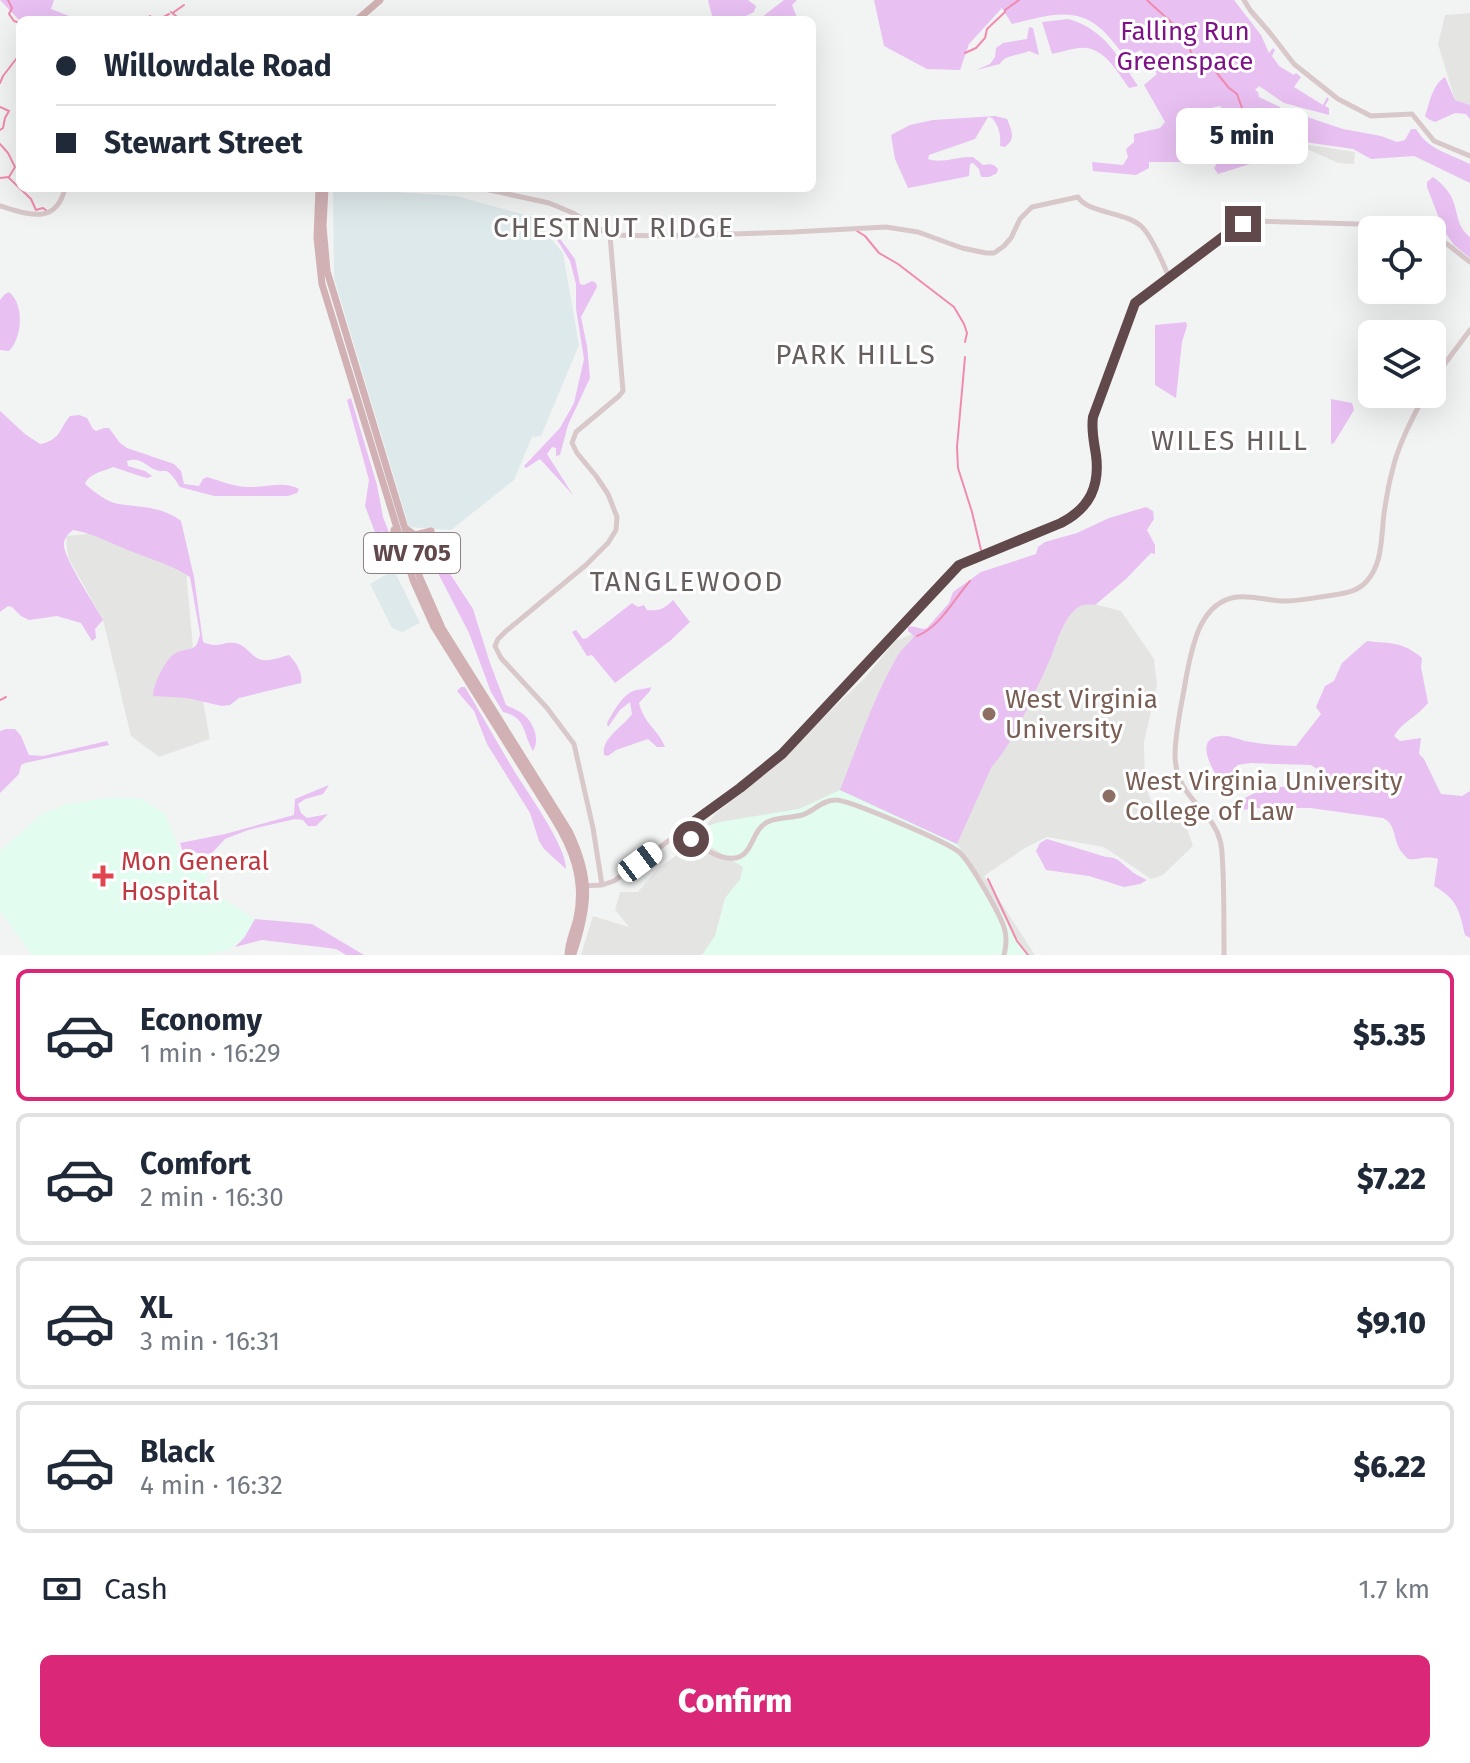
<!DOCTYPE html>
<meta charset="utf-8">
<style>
body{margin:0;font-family:"Fira Sans",sans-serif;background:#f2f2f3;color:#1f2937;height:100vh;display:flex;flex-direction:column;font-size:30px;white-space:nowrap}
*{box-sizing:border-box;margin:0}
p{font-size:26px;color:#747a83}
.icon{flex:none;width:44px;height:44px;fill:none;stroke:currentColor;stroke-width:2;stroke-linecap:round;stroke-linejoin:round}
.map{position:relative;height:955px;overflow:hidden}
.drawer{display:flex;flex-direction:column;background:#fff;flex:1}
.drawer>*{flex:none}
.guide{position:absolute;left:16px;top:16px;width:800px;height:176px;border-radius:12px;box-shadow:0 8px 32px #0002;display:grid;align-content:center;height:176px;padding:0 40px;background:#fff}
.controls{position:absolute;left:1358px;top:216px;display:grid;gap:16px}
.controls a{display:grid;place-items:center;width:88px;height:88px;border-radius:12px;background:#fff;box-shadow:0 8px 32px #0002;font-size:40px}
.end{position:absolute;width:36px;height:36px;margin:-18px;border:10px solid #60484b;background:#fff;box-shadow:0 0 0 4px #fff}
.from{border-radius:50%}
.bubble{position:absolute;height:56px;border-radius:12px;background:#fff;box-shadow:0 8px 32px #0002;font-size:26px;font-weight:800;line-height:56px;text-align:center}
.car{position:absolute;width:24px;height:48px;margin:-24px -12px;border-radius:10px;box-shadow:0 0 6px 2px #0007;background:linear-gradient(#fff 24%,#345 0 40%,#fff 0 76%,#345 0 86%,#fff 0)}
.guide b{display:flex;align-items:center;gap:28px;height:76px;font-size:30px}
.guide b+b{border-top:2px solid #e0e1e3}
.guide i{width:20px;height:20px;background:#1f2937}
ul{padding:14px 0 0;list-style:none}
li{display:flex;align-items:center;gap:24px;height:132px;margin:0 16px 12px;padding:0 24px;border:4px solid #e0e1e3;border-radius:12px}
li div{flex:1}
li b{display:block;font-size:30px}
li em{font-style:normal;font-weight:800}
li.on{border-color:#db2777}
li>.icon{width:72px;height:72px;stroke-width:1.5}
.pay{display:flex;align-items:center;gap:20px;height:88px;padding:0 40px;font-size:30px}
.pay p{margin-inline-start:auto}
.action{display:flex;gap:16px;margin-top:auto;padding:16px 40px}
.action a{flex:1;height:92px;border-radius:12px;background:#db2777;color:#fff;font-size:32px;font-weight:800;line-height:92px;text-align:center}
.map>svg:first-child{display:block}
.commercial{fill:#dee9eb}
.education{fill:#e4e5e3}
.medical{fill:#e3fcf0}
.green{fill:#e8c0f2}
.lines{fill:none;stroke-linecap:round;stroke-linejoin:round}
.stream{stroke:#f08bb0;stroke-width:2}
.tertiary{stroke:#d9c8ca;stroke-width:5}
.primary{stroke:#d1b1b3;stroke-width:7}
.route{stroke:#60484b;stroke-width:10}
.education-dot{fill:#8d6e63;stroke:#fff;stroke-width:3}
.health-dot{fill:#e0444e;stroke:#fff;stroke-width:3}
.labels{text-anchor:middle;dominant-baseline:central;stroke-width:6;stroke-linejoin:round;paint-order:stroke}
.shield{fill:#fff;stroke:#907f81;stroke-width:2}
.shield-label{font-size:24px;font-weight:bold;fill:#60484b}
.park-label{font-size:26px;fill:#7e1387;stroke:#fff}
.education-label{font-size:26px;fill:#785e54;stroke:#fff;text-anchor:start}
.health-label{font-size:26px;fill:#be3a42;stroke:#fff;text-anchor:start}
.neighbourhood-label{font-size:28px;letter-spacing:2px;fill:#675e5e;stroke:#fff}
</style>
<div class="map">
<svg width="1470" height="955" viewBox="0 0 1470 955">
<rect width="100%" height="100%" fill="#f2f4f3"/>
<path class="commercial" d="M333 188 456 196 533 217 563 253 579 345 541 436 532 437 514 480 451 530 409 527 334 278Z
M394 570 420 623 402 632 392 628 370 584Z"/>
<path class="education" d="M1470 13V105L1455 100 1438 44 1445 15Z
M1303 144 1355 152 1354 164 1338 163 1305 148Z
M97 533 186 571 193 648 210 739 159 757 131 736 103 620 68 557 66 536Z
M1090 603 1121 611 1154 659 1157 686 1144 742 1145 785 1152 803 1175 815 1188 831 1193 846 1163 875 1151 879 1104 847 1047 837 1025 848 984 876 1035 955H581L593 916 629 927 615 910 620 892H638L657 869 691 845 715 814 760 778 865 678 895 641 950 619Z"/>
<path class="medical" d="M840 790 957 844 981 878 1027 955H702L715 936 725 898 740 880 743 867 695 837 698 830 719 822 799 809Z
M114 797 142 799 165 814 174 835 179 852 180 863 209 866 204 887 255 919 244 938 230 949 208 955H32L0 911V851L42 814 68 804Z"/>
<path class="green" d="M0 0H54L51 9 77 19 94 18 117 20H20V21Z
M708 0H748L756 6 754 12 738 20H713Z
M784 0H797L792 5 798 20H758Z
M874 0H1234L1261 35 1269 53 1273 48 1275 50 1272 56 1279 66 1294 75 1296 73 1301 77 1294 87 1323 105 1327 97 1329 99 1325 106 1329 108V115L1284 103 1259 86 1255 90 1258 92 1259 97 1280 107V108L1343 129 1381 136 1397 142 1405 140 1411 129H1416C1427 149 1450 154 1470 164V183L1414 156 1371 159 1353 149 1298 141 1283 128 1267 118 1259 125 1275 149 1260 155 1253 163 1218 174 1214 168 1218 162 1234 154 1254 137 1252 130 1239 129 1234 124 1236 121 1230 114 1229 117 1220 106 1211 108 1205 126 1200 123 1195 125 1194 135 1208 136V143L1192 142 1186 147 1189 155 1186 162H1149V168L1136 175 1093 171 1092 162 1123 165 1128 157 1126 149 1134 142V134L1160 128 1165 122 1144 85 1157 74 1141 50 1126 57C1117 48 1110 36 1100 28 1073 5 1043 17 1012 24L1002 8 969 44 960 70 927 69 884 46Z
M1068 19C1103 28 1119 57 1138 86L1129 88C1118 73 1106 50 1086 48 1075 47 1063 52 1052 54L1042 22Z
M1029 27 1033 28 1039 55 1029 51C1019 56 1005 54 1000 64L976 70 990 64 995 57 996 48 1003 43 1027 39Z
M1445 77 1455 100 1470 105V119L1466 114 1455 113 1435 122 1428 119 1425 116C1430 102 1432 85 1445 77Z
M995 116 1007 119C1012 131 1016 139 1005 147L1000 146C1001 135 999 126 992 118L988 117 975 139 929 155 928 159C942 164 958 156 973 157L983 165C990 164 993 163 998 169L997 173 989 177H981L979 169 973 163 970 164 969 176 965 177 908 188 895 159 891 135 910 125 933 120Z
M1433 177C1440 182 1447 189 1451 196 1459 212 1455 225 1470 237V258L1454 245 1444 231 1427 187V182Z
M555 232 575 259 580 284 584 285 592 281 596 283 597 287 581 317 587 346 590 378 568 425 560 455 556 456V448L552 447 547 454 573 495 540 459 526 468 524 466 560 428 574 403 584 359 576 309V284L570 261 553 233Z
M9 292C25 305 22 338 9 351L0 350V300L5 294Z
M1186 322 1187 326 1182 342 1176 398 1155 385V325Z
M351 398 377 485 383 517 390 535 388 540 385 533 381 531V541L372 546 371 544 376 535 365 506 369 480 347 400Z
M1331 399 1352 403 1354 410 1334 443 1331 444Z
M0 411 25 434 40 444C61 440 59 429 70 416L79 415 87 418 93 429 96 431 104 428H109L120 443 127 448 174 464 181 471 184 484 199 486 203 479 207 477C220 481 233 486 246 487 263 488 285 480 299 489L297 493 288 496H214L180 487C177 483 172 473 166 471 164 470 161 472 159 471 146 468 143 456 127 461L128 466 145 471 152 476 148 478 143 477 113 467C104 471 88 474 85 484 94 492 107 502 119 504 139 507 164 507 181 521L194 577 203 642C218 649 222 641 235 643 247 645 251 658 263 660 271 661 281 657 289 655 296 662 303 673 301 683L239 698 230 705 222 706 187 698 153 696C153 685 166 656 178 652 191 647 196 653 200 634L190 577C174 566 156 561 138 554 116 546 96 534 73 530 68 534 63 539 64 546 65 560 95 605 103 620L95 629 96 638 92 641 81 623 57 616 29 620 21 616 12 607 8 606 0 612Z
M1146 507 1153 511 1154 519 1147 530 1155 545V554L1151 553 1126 579 1095 605C1089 604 1082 604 1077 608 1063 619 1057 642 1051 657 1040 682 1011 748 992 766L957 844 840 790C858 745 873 698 898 655 902 648 910 643 914 636L908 631V627C915 625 921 631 927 628L949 603 953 592 981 572 1036 554 1038 547 1045 542 1077 533 1109 518Z
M438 533 441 536 434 545V549L473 609 490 663 506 705C512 708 520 711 524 715 534 723 540 740 533 751 522 732 527 718 503 712L491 692 469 633 425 548 431 538Z
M673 600 690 622 671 640 615 683 592 655 587 656 572 632 576 630 583 639 587 638 632 603 638 607 644 605 647 610C660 611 664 609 673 600Z
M1367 641C1392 644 1402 641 1422 658L1421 667 1428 703C1418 716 1402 722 1394 736L1400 741 1421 738 1419 754 1424 759 1441 794 1462 796 1470 791V938L1465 935C1459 910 1458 900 1434 886L1438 859C1424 855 1421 860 1408 859 1405 856 1401 852 1399 848 1393 836 1396 825 1383 818L1310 808H1257L1242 810 1234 809C1249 785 1289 788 1314 782L1319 777 1317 769 1311 765 1251 763 1237 765 1235 780 1232 787 1224 786C1215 775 1191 738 1221 736 1229 735 1237 739 1245 741 1262 744 1279 746 1296 746L1321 714 1316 707 1325 686 1334 681 1342 663Z
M461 687H465C481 714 497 742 513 769 527 792 566 845 566 869L544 849 539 841 530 813 487 744 474 711 457 691Z
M651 687 650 691 639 703C644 724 658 729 665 747H657L648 739 616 750 608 756 604 755C601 738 623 727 632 714L630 702 620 710 608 727 607 723C612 714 621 697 631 692 637 689 645 689 651 687Z
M6 729H15L21 736 29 755 43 756 107 741 109 745 25 763 21 765 19 774 0 793V731Z
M329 785 323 794 305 799 298 804 301 813 307 818 328 814 316 826H308L303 820 295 819 248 830 225 839 211 854 183 852 180 843 225 834 294 815 295 799Z
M1047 839 1106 857C1118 857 1120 862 1129 869 1134 874 1141 877 1147 880L1140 884 1124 887 1089 876 1046 870 1036 851 1040 843Z
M255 919 312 924 364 955H346L336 949 262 940 235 947 244 938Z"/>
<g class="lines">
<path class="stream" d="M8 0 12 8 9 14 14 21 20 23
M1147 0C1162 15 1188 32 1191 53L1208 62 1229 88 1237 94 1242 108 1263 121
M171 12 181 20
M174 12 184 5
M134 20 136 18 137 20
M144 20 150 16 155 20
M158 20 169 14
M965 53 976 48 985 38 987 29 1005 12V10L1019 0
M0 83 3 76 20 54
M0 107 9 111 5 118 3 128 0 130
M1268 128 1286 143 1306 148
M0 144 8 153 15 167 9 177 0 178
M8 177 31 199 36 210 43 208 47 211
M857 231 865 236 879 253 898 264 954 307 964 324 967 333 965 342
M965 357 957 447 958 468 972 512 981 550
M917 636C941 626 953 600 970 581
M0 700 6 697
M988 879 1017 941 1028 955"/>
<path class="tertiary" d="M1244 0 1250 10 1270 33 1294 64 1338 99 1371 116 1412 114 1434 141 1470 156
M480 188 549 203 573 213 610 235 665 236 793 232 886 227 918 232 962 248 986 253H994L1004 246 1011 238 1020 219 1032 207 1078 197C1087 213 1126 212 1141 226 1152 236 1163 263 1169 277
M0 206C28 214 56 226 65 188
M1432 236 1447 244 1470 262
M1432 381 1470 330
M682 830C693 844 729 869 745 853 752 846 754 834 761 827 771 816 788 819 802 815 813 812 822 800 835 800 848 799 947 842 959 852 969 860 1003 918 1005 931 1007 939 1006 947 1004 955
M602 885 593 828 574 744 547 708 501 658 495 646 498 639 505 632 586 565 608 543 616 530 617 517 608 494 596 476 577 453 572 443 576 432 619 396 623 391 610 235
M582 886 602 885 614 881 740 788 782 754 959 565 1061 523C1090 508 1100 487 1096 455 1094 442 1091 430 1093 417L1132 309 1140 298 1236 227 1251 221 1358 224 1398 227 1415 230
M1224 955C1224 927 1224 898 1223 870 1222 860 1223 850 1220 840 1211 808 1176 798 1175 756 1175 730 1182 704 1186 678 1192 648 1199 602 1237 597 1252 595 1269 601 1285 601 1299 601 1313 598 1327 596 1340 594 1356 593 1366 582 1383 564 1381 537 1384 514 1386 500 1388 486 1392 472 1398 445 1412 419 1425 394"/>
<path class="primary" d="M357 20 380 0
M319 188 317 238 322 284 413 580 434 627 553 817C573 849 585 880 577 918 574 931 568 943 568 955
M325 188 323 226 327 271 420 578 442 628 569 831C592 879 589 905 573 954L571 955
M405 528 415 535 431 531
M374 554 393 539 394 530
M374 554 398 556 405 562
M417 556 416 547 430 536 431 531"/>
</g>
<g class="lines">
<path class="route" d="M691 839 682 830 740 788 782 754 959 565 1061 523C1090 508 1100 486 1096 455 1094 442 1091 430 1093 417L1135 303 1236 227 1243 224"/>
</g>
<g class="education-dot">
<circle cx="989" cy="714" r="8"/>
<circle cx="1109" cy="796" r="8"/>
</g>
<path class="health-dot" d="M99 864h8v8h8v8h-8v8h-8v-8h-8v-8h8z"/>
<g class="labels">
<rect class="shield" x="364" y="533" width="96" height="40" rx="6"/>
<g class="shield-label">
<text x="412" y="553">WV 705</text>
</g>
<g class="park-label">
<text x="1185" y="31">Falling Run<tspan x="1185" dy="30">Greenspace</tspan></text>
</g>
<g class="education-label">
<text x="1005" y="699">West Virginia<tspan x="1005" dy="30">University</tspan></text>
<text x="1125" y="781">West Virginia University<tspan x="1125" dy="30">College of Law</tspan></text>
</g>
<g class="health-label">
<text x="121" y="861">Mon General<tspan x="121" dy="30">Hospital</tspan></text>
</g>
<g class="neighbourhood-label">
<text x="614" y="227">CHESTNUT RIDGE</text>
<text x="856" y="354">PARK HILLS</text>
<text x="1230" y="440">WILES HILL</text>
<text x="687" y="581">TANGLEWOOD</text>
</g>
</g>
</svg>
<div class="controls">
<a><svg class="icon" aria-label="locate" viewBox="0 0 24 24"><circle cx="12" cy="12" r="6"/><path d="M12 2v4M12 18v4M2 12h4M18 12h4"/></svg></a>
<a><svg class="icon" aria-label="layers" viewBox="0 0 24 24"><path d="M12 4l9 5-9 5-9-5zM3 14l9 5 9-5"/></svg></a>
</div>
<i class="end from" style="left:691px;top:839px"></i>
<i class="end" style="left:1243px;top:224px"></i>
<div class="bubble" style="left:1176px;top:108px;width:132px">5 min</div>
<i class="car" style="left:640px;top:862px;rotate:53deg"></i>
<div class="guide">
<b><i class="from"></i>Willowdale Road</b>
<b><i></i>Stewart Street</b>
</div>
</div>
<section class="drawer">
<ul>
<li class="on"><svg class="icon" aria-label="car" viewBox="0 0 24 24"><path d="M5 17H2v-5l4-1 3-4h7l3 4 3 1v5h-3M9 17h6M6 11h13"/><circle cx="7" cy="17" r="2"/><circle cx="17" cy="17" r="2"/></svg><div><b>Economy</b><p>1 min · 16:29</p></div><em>$5.35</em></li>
<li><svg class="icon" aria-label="car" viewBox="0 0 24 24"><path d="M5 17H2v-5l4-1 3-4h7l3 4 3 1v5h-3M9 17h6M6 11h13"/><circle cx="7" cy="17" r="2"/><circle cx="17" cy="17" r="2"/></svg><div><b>Comfort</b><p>2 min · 16:30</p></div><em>$7.22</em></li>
<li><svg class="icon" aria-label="car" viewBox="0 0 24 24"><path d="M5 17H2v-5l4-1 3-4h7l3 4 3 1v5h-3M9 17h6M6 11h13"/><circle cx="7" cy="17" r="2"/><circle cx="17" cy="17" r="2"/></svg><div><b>XL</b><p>3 min · 16:31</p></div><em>$9.10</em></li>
<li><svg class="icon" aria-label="car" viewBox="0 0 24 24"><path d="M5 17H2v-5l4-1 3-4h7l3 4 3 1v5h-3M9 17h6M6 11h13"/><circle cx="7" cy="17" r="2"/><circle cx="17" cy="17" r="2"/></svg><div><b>Black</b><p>4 min · 16:32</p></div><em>$6.22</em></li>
</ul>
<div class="pay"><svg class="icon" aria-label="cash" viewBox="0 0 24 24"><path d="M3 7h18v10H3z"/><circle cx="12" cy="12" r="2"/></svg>Cash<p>1.7 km</p></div>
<div class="action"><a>Confirm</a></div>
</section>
